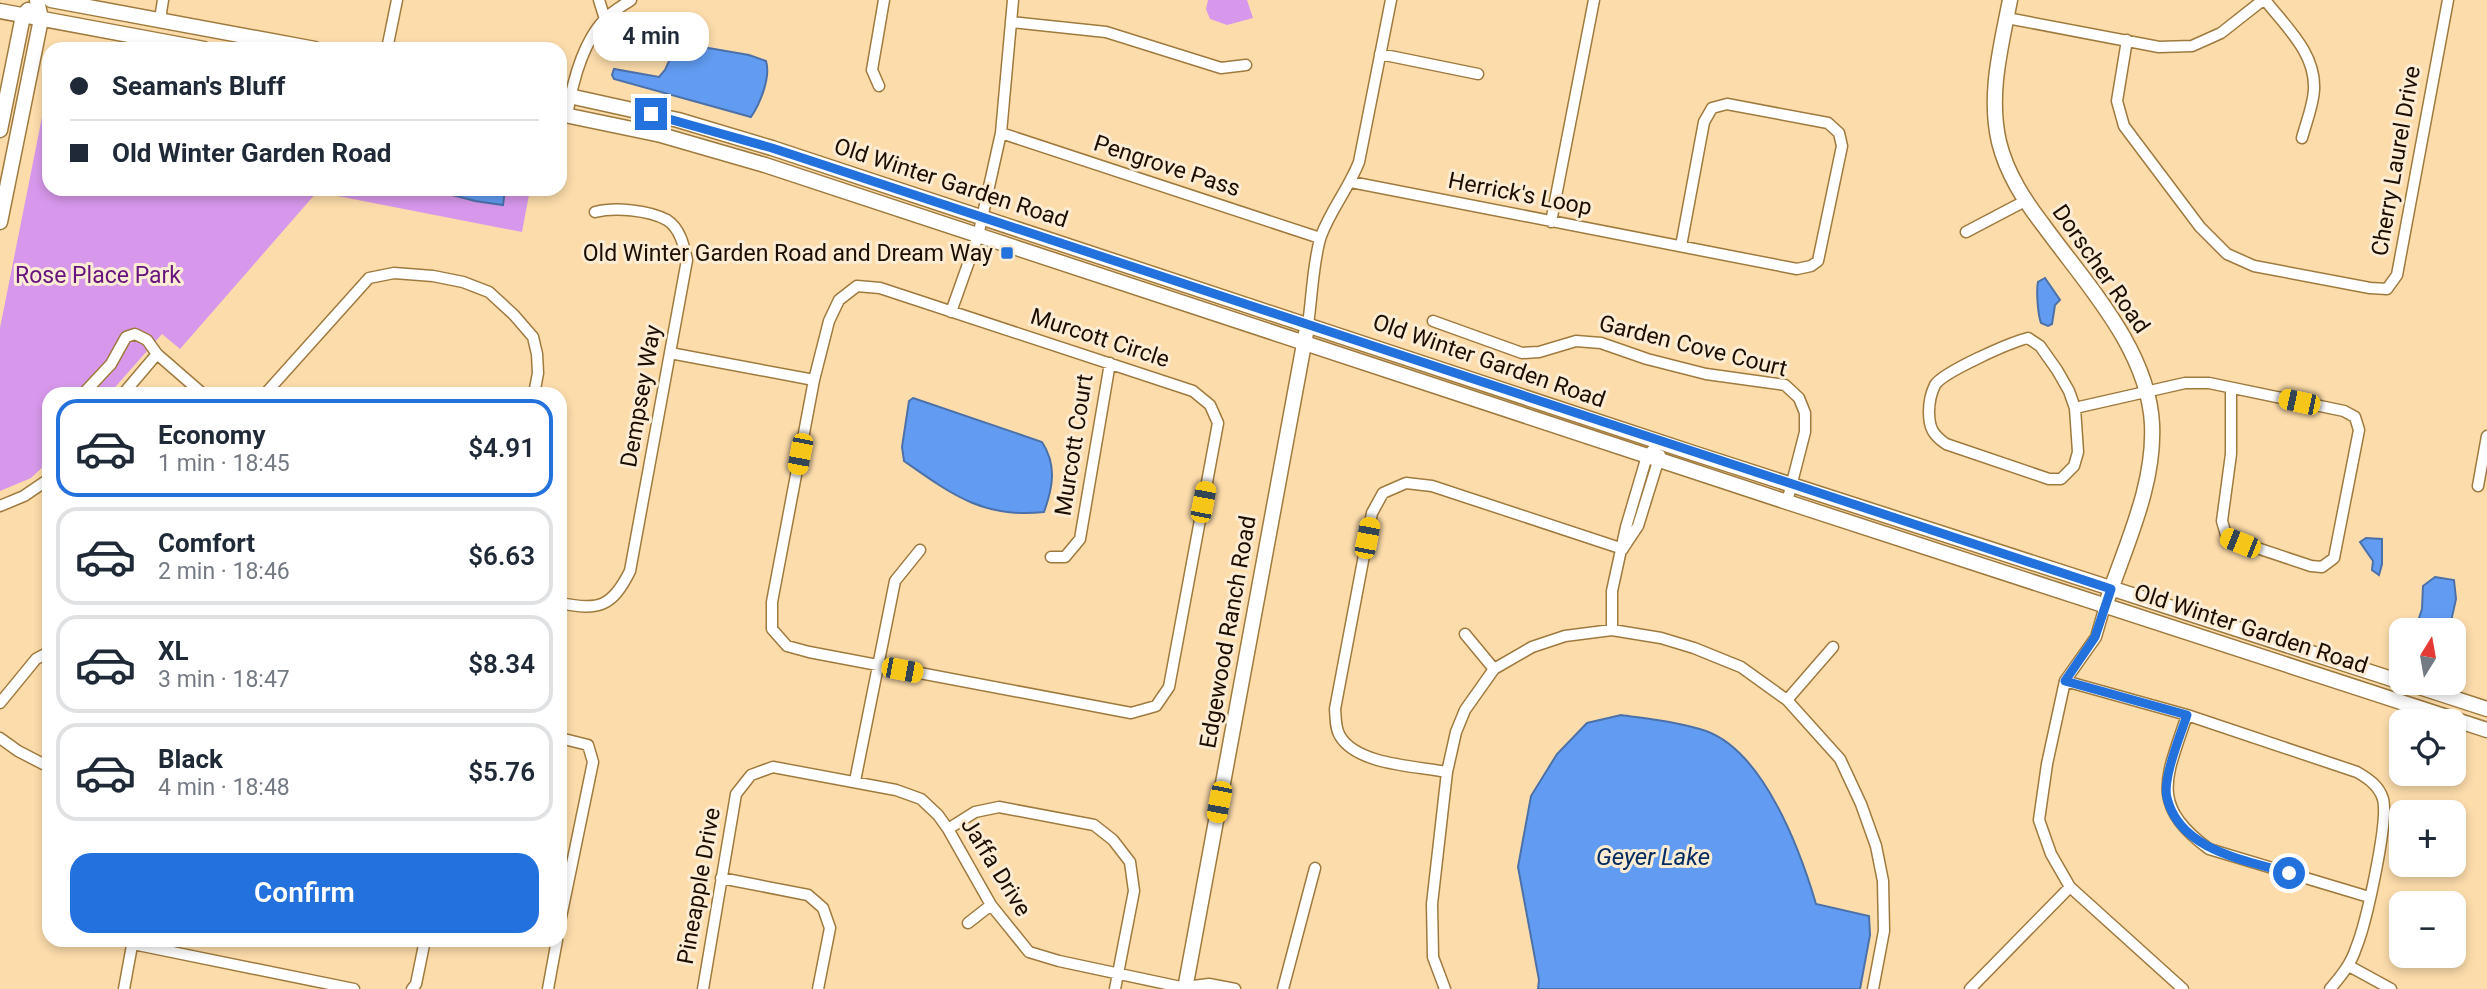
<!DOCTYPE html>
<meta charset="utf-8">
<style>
body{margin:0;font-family:Roboto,sans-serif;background:#f6f6f7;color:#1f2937;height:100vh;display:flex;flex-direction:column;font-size:26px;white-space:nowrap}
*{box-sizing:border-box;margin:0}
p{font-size:23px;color:#747a83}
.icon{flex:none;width:38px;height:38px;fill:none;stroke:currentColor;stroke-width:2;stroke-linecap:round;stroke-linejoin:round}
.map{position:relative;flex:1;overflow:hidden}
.drawer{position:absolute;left:42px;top:387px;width:525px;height:560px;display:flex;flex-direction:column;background:#fff;border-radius:21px;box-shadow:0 4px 10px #0003}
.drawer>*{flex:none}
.guide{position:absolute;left:42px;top:42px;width:525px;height:154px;border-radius:21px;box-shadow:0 4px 10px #0003;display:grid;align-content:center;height:154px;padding:0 28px;background:#fff}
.needle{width:46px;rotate:11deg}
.tools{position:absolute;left:2389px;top:618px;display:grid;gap:14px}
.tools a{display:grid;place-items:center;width:77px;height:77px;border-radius:14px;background:#fff;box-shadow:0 4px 10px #0003;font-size:35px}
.end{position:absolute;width:32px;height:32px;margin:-16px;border:9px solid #2271dc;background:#fff;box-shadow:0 0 0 4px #fff}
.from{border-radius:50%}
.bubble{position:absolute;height:49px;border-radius:21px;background:#fff;box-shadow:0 4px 10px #0003;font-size:23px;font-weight:600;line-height:49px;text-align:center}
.car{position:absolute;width:21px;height:42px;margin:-21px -10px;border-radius:9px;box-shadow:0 0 5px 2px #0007;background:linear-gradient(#f5c518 24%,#345 0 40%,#f5c518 0 76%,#345 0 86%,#f5c518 0)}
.guide b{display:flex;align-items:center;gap:24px;height:66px;font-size:26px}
.guide b+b{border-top:2px solid #e0e1e3}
.guide i{width:18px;height:18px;background:#1f2937}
ul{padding:12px 0 0;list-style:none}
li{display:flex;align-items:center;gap:21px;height:98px;margin:0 14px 10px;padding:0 14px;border:4px solid #e0e1e3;border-radius:21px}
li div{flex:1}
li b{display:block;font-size:26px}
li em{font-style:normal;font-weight:600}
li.selected{border-color:#2271dc}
li>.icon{width:63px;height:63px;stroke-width:1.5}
.button{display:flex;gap:14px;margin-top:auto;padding:14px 28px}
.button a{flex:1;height:80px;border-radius:21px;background:#2271dc;color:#fff;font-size:28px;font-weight:600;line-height:80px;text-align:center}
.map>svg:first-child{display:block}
.green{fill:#d798eb}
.water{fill:#619cf2;stroke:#4c71a9;stroke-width:2}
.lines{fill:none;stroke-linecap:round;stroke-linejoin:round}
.street-casing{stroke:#9f7a3e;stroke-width:13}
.secondary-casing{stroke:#9f7a3e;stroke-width:17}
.street{stroke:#fff;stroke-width:10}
.secondary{stroke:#fff;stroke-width:14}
.route{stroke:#2271dc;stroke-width:9}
.poi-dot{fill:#2271dc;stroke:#fcecd4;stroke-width:2.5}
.labels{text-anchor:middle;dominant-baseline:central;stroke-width:6;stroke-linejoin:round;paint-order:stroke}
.street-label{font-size:23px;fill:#1b0d00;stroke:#fcecd4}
.poi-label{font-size:23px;fill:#1b0d00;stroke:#fcecd4;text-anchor:end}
.park-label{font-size:23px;fill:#68137e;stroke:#fcecd4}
.water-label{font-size:24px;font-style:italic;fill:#052c61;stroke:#fcecd4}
</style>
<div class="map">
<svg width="2487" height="989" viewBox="0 0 2487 989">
<rect width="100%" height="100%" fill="#fcdcab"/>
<path class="green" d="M1208 0H1247L1253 18 1227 25 1210 19 1206 9Z
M49 82V189H530L522 232 317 192 180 349 162 334 109 394H49V461L31 478 0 491V328Z"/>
<path class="water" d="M691 45 749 55 766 61C771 77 760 104 751 117L614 79 612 75 614 69 659 77 665 70 675 48Z
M430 189H505L503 205 475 201Z
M2045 278 2060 300 2055 305 2052 324 2048 326 2041 323C2038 315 2036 291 2038 282Z
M913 398 1042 442C1057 465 1053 487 1044 512 984 519 951 494 904 461L902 447 909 401Z
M2366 538 2382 539V564L2379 575 2372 570 2373 561 2360 542Z
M2435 577 2454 580 2456 599 2450 626 2433 630H2415L2422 609 2423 586Z
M1621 715C1649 719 1680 722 1706 731 1764 752 1800 850 1816 904L1869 916 1870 935 1860 989H1538L1539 980 1518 867 1531 796 1557 754 1587 723Z"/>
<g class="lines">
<g class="street-casing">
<path id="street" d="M599 0 605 19
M2265 0C2286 27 2316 53 2314 90 2313 106 2306 123 2302 138
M2007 18 2159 47 2192 46 2221 33 2263 0
M160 19 163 0
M1011 22 1106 32 1221 68 1246 65
M2127 40 2117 101 2124 126 2200 227 2227 254 2254 266 2370 288 2387 289 2397 275 2448 0
M387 49 397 0
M1380 54 1478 74
M879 86 872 70 884 0
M567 116C572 84 582 44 604 20 611 12 622 6 631 0
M1001 133 1320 238
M1351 182 1797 269 1811 266 1818 261 1842 146 1839 133 1828 123 1727 104 1712 108 1704 122 1681 246
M1551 222 1594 0
M1966 232 2025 201
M857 286 880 288 1193 391 1210 405 1218 423 1169 687 1156 706 1131 713 809 652 787 646 772 629V602L814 380 829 321 839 300Z
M951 312 978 236 1001 133 1013 0
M1433 321 1522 353 1539 352 1576 341 1601 343 1647 359 1706 374 1785 385 1799 398 1805 413V432L1787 502
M1308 324C1312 298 1313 260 1321 236 1331 209 1349 188 1359 162L1391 0
M2028 338 2040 346 2057 370 2069 391 2075 408 2078 452 2074 466 2061 479H2049L1946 444C1933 435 1929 428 1929 412 1929 404 1931 393 1935 385 1943 372 2011 342 2028 338Z
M670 353 814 380
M83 394 111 364 126 337 135 334 147 340 157 354 203 394
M123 394 157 354
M265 394 369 278 394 273 433 276 463 282 489 292 514 315 533 337 537 354 538 373 534 394
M2075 408 2185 383H2209L2344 411 2355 417 2359 430 2334 558 2322 567 2311 566 2227 538 2222 521 2231 454V388
M2478 486 2487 436
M0 506 24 496 49 479
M1624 547 1638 526 1660 455
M1051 557H1065L1080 539 1110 363
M560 603C599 611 612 607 630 571L687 260C684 246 680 228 667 220 648 210 615 207 595 212
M2105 606 2096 637 2065 681 2047 764 2039 820 2051 854 2070 887 2183 989
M1612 630V591L1626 527 1647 456 1660 442
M1465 634 1494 669
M2065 681 2187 715 2357 772C2369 779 2379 786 2383 799 2389 821 2366 924 2356 948 2351 964 2341 976 2330 989
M1787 700 1833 647
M0 703 36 659 49 652
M2187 715C2167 777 2148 804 2209 849L2369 897
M0 738 18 751 49 767
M560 738 588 745 593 762 560 922
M1447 772C1416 766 1357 765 1340 736 1335 728 1336 719 1335 709L1372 513 1383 493 1406 483 1432 486 1623 549
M855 781 895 581 920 550
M948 829 975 812 999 807 1094 825 1113 840 1130 862 1134 891 1115 989
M721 878 808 895 823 908 830 928 818 989
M968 923 991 905
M133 944 354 989
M2349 966 2391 989
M1185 987 1209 984 1235 989
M124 989 133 940
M412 989 416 984 425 940
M548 989 557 940
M703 989 736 794 751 775 773 767 896 790 921 799 938 815 948 829 991 905 1029 952 1059 961 1190 989
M1283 989 1315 868
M1445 989 1433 957 1432 904 1447 772 1456 732 1465 710 1494 669 1532 647 1565 636 1612 630 1661 638 1694 648 1741 667 1787 700 1840 759 1861 804 1876 846 1883 881 1884 931 1873 989
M1970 989 2070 887"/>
</g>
<g class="secondary-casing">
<path id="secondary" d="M51 0 315 49
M2010 0C2001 47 1988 94 1999 142 2007 174 2024 200 2044 226 2086 284 2148 349 2152 424 2155 484 2127 542 2108 598
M0 11 204 49
M560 94 678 120 772 148 1693 453 2401 682
M560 114 661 135 765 165 1787 502 2487 730
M0 130 23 16 28 10
M0 222 41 19 37 0
M2404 682 2487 709
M1185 989 1306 333"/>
</g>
<use href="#street" class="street"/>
<use href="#secondary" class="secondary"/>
</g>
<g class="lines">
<path class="route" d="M651 114 772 148 2111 589 2095 637 2065 681 2187 715C2181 734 2162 779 2167 798 2180 851 2246 860 2289 873"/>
</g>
<rect class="poi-dot" x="1000" y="246" width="14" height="14" rx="3.5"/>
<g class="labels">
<g class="street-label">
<text transform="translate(2396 161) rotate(-80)">Cherry Laurel Drive</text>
<text transform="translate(1167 166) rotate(18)">Pengrove Pass</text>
<text transform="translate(951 183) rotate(18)">Old Winter Garden Road</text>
<text transform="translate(1520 194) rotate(11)">Herrick's Loop</text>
<text transform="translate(2101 269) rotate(55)">Dorscher Road</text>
<text transform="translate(1100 338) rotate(18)">Murcott Circle</text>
<text transform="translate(1693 346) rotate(14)">Garden Cove Court</text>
<text transform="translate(1489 361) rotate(19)">Old Winter Garden Road</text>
<text transform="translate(641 396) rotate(-80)">Dempsey Way</text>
<text transform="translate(1074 445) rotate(-81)">Murcott Court</text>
<text transform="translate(2251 629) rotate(18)">Old Winter Garden Road</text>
<text transform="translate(1228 632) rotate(-80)">Edgewood Ranch Road</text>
<text transform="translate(996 867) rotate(58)">Jaffa Drive</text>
<text transform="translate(699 886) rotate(-80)">Pineapple Drive</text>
</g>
<g class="poi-label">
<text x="993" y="253">Old Winter Garden Road and Dream Way</text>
</g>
<g class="park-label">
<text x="98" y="275">Rose Place Park</text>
</g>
<g class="water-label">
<text x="1653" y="857">Geyer Lake</text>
</g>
</g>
</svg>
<div class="tools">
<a><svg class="needle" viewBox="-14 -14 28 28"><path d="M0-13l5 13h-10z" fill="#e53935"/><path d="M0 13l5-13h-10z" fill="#747a83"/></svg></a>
<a><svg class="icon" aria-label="locate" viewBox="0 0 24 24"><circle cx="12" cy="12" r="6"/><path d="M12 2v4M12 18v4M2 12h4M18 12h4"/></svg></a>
<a>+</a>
<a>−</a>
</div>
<i class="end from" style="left:2289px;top:873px"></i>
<i class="end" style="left:651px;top:114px"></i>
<div class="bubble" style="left:593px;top:12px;width:116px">4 min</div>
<i class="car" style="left:2299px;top:402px;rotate:282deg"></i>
<i class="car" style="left:800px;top:454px;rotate:191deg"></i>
<i class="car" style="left:1203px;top:502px;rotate:11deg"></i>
<i class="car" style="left:1367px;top:538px;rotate:11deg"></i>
<i class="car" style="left:2240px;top:543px;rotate:292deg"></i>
<i class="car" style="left:902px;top:670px;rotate:101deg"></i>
<i class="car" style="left:1219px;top:802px;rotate:191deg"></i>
<div class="guide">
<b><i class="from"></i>Seaman's Bluff</b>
<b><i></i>Old Winter Garden Road</b>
</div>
<section class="drawer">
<ul>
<li class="selected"><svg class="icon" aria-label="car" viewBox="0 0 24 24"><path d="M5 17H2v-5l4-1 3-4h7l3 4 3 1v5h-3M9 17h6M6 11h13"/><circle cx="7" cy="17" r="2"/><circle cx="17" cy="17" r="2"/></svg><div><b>Economy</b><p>1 min · 18:45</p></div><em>$4.91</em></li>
<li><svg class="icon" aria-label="car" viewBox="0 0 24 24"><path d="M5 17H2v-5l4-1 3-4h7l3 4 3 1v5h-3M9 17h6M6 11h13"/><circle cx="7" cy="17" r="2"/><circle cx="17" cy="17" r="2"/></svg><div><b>Comfort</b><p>2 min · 18:46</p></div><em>$6.63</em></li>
<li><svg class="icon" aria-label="car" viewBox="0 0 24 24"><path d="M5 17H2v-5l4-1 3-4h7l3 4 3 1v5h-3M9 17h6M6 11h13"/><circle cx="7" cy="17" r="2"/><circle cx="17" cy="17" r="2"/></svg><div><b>XL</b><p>3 min · 18:47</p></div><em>$8.34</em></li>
<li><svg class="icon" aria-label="car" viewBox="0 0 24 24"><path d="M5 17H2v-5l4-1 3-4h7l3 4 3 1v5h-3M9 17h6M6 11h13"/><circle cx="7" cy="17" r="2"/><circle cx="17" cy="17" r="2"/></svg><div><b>Black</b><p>4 min · 18:48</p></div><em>$5.76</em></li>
</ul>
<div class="button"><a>Confirm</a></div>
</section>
</div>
